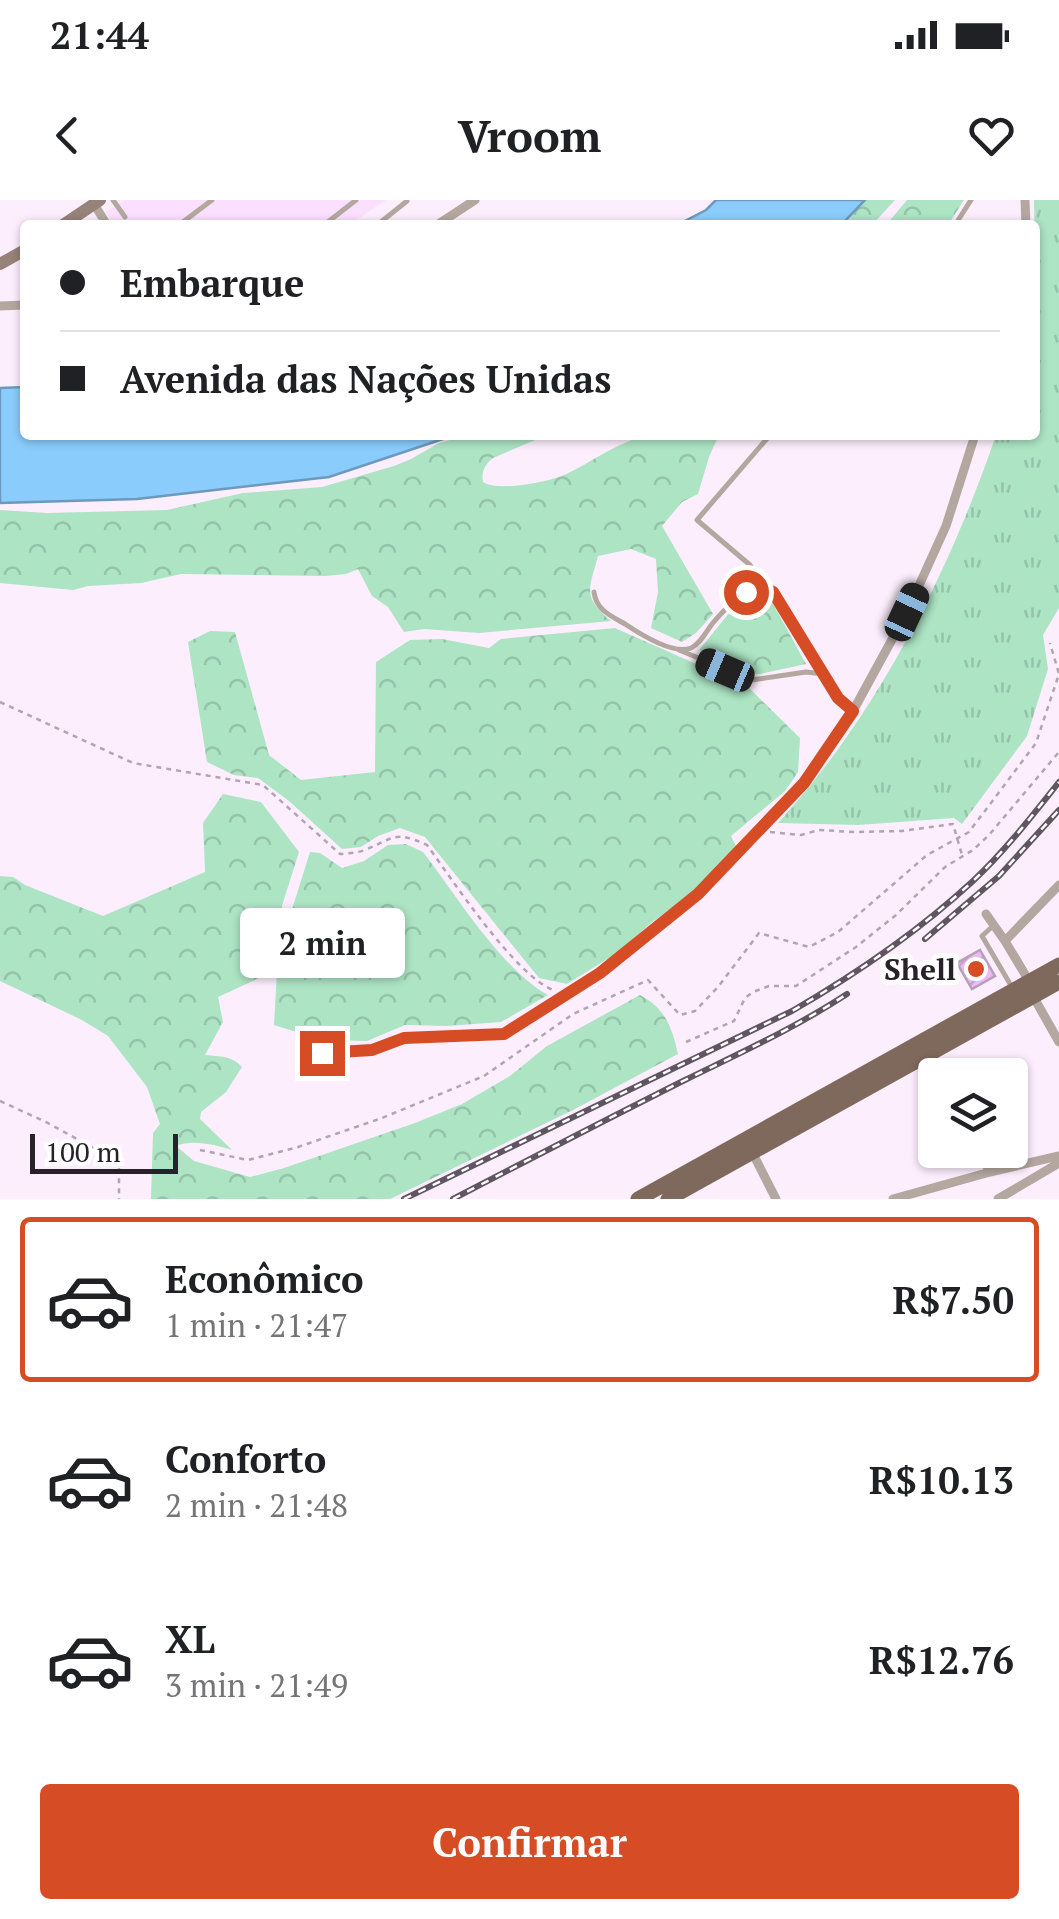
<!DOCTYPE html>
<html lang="pt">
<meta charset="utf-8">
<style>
body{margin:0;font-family:"PT Serif",serif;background:#f2f2f2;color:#202124;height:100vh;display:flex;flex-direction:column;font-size:38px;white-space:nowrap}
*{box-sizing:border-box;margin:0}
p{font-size:32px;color:#757577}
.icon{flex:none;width:55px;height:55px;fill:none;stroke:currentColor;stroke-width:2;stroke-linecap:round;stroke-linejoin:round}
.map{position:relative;height:999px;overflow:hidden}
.details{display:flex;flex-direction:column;background:#fff;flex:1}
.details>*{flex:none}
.banner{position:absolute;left:20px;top:20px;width:1020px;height:220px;border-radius:10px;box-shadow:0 2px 8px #0004;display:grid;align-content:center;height:220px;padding:0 40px;background:#fff}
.buttons{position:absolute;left:918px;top:858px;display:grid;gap:20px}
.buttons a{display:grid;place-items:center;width:110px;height:110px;border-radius:10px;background:#fff;box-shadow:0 2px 8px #0004;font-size:50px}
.scale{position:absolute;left:30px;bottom:25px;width:148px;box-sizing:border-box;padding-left:10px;border:5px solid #29212a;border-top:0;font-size:28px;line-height:35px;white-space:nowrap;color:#29212a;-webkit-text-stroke:8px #fff;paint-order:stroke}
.end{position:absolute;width:45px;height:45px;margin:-22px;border:12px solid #d54c25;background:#fff;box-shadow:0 0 0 5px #fff}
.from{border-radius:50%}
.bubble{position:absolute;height:70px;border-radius:10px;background:#fff;box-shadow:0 2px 8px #0004;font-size:32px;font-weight:700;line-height:70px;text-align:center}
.car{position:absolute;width:30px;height:60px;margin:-30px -15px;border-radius:12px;box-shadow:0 0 8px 2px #0007;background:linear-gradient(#222 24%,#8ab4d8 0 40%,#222 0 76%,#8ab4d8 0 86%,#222 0)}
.banner b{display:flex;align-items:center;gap:35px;height:95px;font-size:38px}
.banner b+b{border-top:2px solid #e0e0e0}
.banner i{width:25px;height:25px;background:#202124}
ul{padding:18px 0 0;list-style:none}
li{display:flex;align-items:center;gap:30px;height:165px;margin:0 20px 15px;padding:0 20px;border:5px solid transparent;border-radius:10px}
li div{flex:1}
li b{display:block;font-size:38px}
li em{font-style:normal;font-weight:700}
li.on{border-color:#d54c25}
li>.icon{width:90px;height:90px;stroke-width:1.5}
.cta{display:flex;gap:20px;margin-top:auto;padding:20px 40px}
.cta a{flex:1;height:115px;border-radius:10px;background:#d54c25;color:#fff;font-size:40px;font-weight:700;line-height:115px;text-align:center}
.status{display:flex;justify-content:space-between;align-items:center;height:70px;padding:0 50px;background:#fff;direction:ltr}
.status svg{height:28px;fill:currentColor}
header{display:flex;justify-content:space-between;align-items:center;height:130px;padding:0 40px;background:#fff;font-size:45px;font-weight:700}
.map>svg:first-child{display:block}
.built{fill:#fbdfff}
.grass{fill:url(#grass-tufts)}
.forest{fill:url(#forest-crowns)}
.water{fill:#8accfc;stroke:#6d99bd;stroke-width:2.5}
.building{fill:url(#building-hatch);stroke:#b5a0b8;stroke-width:2.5}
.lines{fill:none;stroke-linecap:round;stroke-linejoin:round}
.path{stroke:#b0a5b1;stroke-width:2.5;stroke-dasharray:5 5;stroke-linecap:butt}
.service{stroke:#b4a7a0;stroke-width:5}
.minor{stroke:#b4a7a0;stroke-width:9}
.secondary{stroke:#968278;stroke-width:12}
.primary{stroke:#7f685c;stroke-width:15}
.rail-casing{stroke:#605661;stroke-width:6}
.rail{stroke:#fff;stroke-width:2.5;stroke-dasharray:8;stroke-linecap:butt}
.route{stroke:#d54c25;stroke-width:12}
.poi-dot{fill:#d54c25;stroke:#fff;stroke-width:4}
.labels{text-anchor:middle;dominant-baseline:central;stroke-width:10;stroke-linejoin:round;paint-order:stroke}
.poi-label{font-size:30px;font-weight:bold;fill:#29212a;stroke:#fff;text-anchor:end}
</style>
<div class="status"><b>21:44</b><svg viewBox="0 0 49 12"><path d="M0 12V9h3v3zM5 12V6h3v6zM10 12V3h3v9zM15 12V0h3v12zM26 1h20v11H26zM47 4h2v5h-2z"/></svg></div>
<header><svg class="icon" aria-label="back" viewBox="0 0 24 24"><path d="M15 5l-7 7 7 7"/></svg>Vroom<svg class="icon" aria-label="heart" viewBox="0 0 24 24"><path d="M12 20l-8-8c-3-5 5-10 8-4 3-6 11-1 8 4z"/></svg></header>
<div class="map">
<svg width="1059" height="999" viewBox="0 0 1059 999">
<defs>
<pattern id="grass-tufts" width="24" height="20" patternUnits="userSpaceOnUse" patternTransform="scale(2.5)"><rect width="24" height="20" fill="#ace4c4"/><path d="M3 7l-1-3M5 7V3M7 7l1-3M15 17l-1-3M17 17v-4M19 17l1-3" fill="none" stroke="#94c3a9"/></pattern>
<pattern id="forest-crowns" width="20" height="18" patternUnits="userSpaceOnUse" patternTransform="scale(2.5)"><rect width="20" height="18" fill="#ace4c4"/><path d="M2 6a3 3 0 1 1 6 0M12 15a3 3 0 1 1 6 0" fill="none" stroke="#94c3a9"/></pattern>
<pattern id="building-hatch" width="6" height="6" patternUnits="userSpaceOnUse" patternTransform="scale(2.5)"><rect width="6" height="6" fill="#edbaf4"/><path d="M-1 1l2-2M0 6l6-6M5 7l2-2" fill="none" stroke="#cba0d1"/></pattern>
</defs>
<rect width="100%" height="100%" fill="#fceefd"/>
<path class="built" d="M125 0H386L349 25H114L106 12Z"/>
<path class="grass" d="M1034 0H1059V408L1043 435 1048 469 1027 536 962 624 954 618 858 625 778 623C877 515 949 373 996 235H1035L1036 117Z"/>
<path class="forest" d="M860 0H895L872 25H837Z
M907 0H964L948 25H886Z
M469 235H547L493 258C485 264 481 272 483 282 498 292 548 282 564 275 591 263 612 245 641 237 667 231 698 235 725 235L718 237 709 257 698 294 682 302 662 326 713 414 696 433 682 442 651 428 658 392 656 359 631 349 598 356C589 390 582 396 611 421L479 433 424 429 404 432 388 407 372 396 358 369 346 374 325 376 181 374 141 383 88 386 73 390 0 383V310L47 313 167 310 243 293 322 287 394 266 411 259 439 243Z
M762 394 771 400 806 464 760 474 745 473 699 450 730 412Z
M615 428 748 487 800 538 798 572 785 591 731 636 736 646 701 686 651 723 617 753 567 784 539 778 425 637 400 628 378 636 361 647 342 649 289 601 258 578 234 575 207 562 188 442 210 431 235 432 269 555 301 580 375 572 376 462 410 440 442 439 489 448 501 439Z
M223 594 261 602 299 652 259 778 218 797 223 822 205 855C220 857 231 855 242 867L226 892 201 912 200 919 232 950C216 945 193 939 176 946L194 961 250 977 284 968 415 923 462 904 510 876 547 846 640 795C665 808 672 827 678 854L573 910 390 999H151L153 933 160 924 147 887 108 836 82 820 0 781V676L13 677 25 685 103 716 205 672 203 623Z
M406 644 423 652C456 695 502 770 548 795L501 822 447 826 405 825 367 841 322 840 274 825 278 754 310 652 320 653 342 668 364 661 388 645Z"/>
<path class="water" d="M716 0H865L841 25H677L706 10Z
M25 187V235H455L329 277 137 299 0 303V188Z"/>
<path class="building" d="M980 750 995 776 972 789 957 763Z"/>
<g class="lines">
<path class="path" d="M0 502 133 563 263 585 340 654C348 653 357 653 365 650 394 638 394 630 427 645 454 682 514 774 553 790
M770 632 801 635 819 630 854 632 902 631 953 624 962 655
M686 842 734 821 745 798 753 792 769 786H796L856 747 896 715 945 667 973 650 989 635 1059 552
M0 901 46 922 119 962V999
M200 950 248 960 298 947 382 918 484 876 573 814 648 780 680 815 695 811 718 787 759 733 809 747 838 732 927 655 969 632 1036 543 1059 474 1050 443"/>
<path class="service" d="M113 0 125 17
M179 25 212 0
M324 25 356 0
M377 25 407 1
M955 25 971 0
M762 387 750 365 697 320 770 235
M594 392C596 410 611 416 625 424 640 434 674 455 691 448 700 444 706 432 712 424 727 406 739 395 762 387L773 392 839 498 853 511
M679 450 752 480 806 472 824 474
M994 725 982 736 1013 789"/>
<path class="minor" d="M1025 0 1026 25
M94 4 107 25
M437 25 475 0
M0 106 25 105
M986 714 1005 741 1029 781
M1005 741 1059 685
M1033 796 1059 842
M322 853 372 849 404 837 504 835 600 773 698 695 804 583 853 511 907 412 946 326 975 235
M924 856 935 875
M750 948 776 999
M978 950 990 972
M893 999 990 972 1059 956
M998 999 1059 963"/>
<path class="secondary" d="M63 25 100 0
M0 64 25 50"/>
<path class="primary" d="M638 999 1059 765
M668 999 1059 782"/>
<g class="rail-casing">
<path id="rail" d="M925 739 999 676 1059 610
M404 999 792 811C856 774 919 731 973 681 1005 651 1032 616 1059 582
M453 999C530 959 607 919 685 880 740 853 795 828 847 794"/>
</g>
<use href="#rail" class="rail"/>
</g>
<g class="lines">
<path class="route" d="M322 853 372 850 404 838 504 834 600 773 698 694 804 583 853 511 838 498 773 392 762 387 746 392"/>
</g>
<circle class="poi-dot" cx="976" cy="769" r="10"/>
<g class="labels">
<g class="poi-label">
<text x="956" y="769">Shell</text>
</g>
</g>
</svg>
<div class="buttons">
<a><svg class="icon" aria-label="layers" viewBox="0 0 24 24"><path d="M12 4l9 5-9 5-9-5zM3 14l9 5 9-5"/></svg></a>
</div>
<div class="scale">100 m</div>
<i class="end from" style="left:746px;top:392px"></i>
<i class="end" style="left:322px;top:853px"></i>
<div class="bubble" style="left:240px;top:708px;width:165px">2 min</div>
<i class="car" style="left:907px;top:412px;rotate:25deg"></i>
<i class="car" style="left:725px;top:470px;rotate:293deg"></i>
<div class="banner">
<b><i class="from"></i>Embarque</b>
<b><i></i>Avenida das Nações Unidas</b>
</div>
</div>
<section class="details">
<ul>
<li class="on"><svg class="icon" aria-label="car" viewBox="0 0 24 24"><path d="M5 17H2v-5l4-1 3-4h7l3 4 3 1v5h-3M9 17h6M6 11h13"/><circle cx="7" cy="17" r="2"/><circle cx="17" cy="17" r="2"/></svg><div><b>Econômico</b><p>1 min · 21:47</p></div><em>R$7.50</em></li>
<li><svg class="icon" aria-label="car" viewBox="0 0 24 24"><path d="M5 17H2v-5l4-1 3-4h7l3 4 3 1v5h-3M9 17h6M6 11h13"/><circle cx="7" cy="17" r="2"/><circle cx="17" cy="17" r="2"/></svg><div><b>Conforto</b><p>2 min · 21:48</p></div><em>R$10.13</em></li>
<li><svg class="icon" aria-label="car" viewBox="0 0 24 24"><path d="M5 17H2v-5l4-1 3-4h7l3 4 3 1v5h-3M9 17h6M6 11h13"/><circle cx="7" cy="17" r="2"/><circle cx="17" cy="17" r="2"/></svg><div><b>XL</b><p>3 min · 21:49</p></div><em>R$12.76</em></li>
</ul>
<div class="cta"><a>Confirmar</a></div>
</section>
